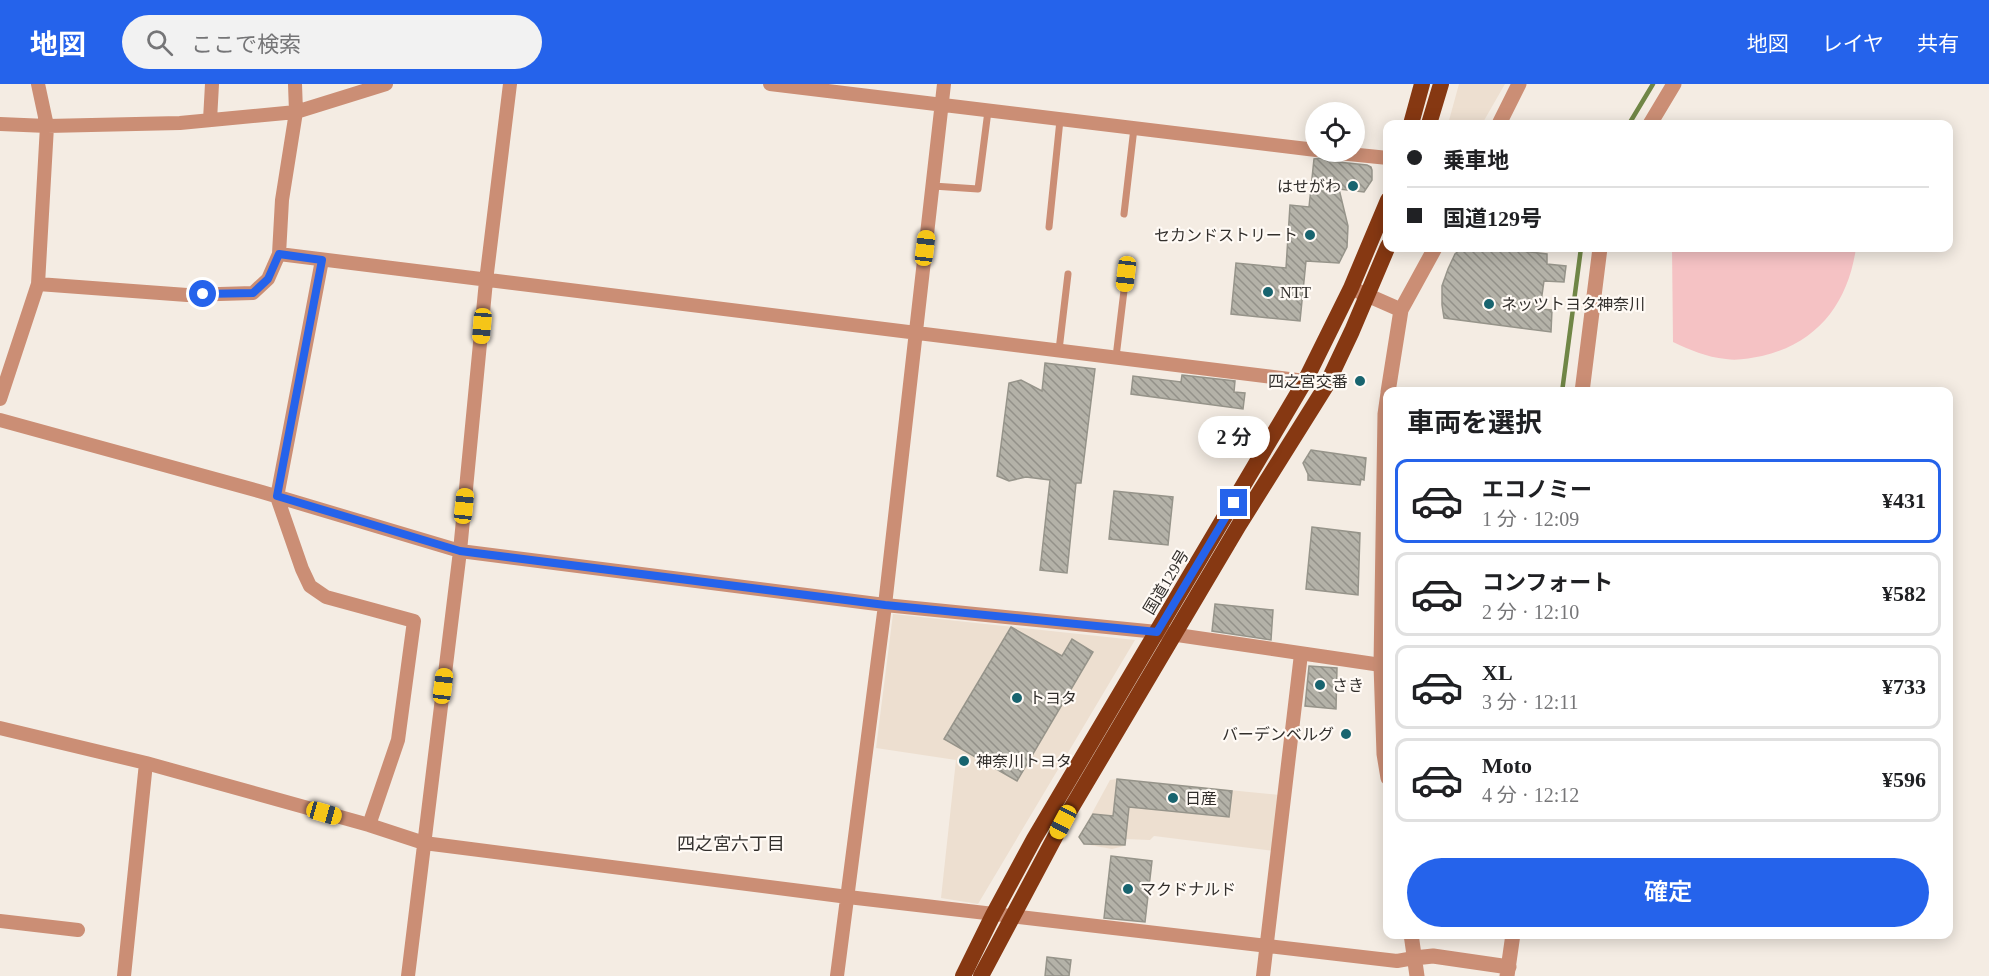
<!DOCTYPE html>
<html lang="ja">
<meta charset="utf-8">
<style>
body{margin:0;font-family:"Times New Roman","Noto Sans JP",serif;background:#f2f2f2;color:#202124;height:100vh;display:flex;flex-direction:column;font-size:22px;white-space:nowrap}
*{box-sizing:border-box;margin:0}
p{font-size:20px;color:#757577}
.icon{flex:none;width:33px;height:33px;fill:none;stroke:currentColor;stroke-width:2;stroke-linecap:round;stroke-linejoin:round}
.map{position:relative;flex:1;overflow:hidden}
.drawer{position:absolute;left:1383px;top:303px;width:570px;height:552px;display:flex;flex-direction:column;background:#fff;border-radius:12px;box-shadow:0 3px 15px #0003}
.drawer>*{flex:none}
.banner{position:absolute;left:1383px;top:36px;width:570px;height:132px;border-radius:12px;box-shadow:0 3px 15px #0003;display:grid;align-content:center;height:132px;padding:0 24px;background:#fff}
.tools{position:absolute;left:1305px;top:18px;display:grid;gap:12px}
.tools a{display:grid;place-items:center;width:60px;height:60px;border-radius:50%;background:#fff;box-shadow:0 3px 15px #0003;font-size:30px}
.end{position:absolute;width:27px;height:27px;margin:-14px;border:8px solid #2563eb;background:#fff;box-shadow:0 0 0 3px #fff}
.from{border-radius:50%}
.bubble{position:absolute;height:42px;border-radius:21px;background:#fff;box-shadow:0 3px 15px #0003;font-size:20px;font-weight:600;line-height:42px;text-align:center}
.car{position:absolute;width:18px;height:36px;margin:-18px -9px;border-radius:8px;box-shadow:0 0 4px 2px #0007;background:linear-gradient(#f5c518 24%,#345 0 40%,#f5c518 0 76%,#345 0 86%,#f5c518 0)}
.banner b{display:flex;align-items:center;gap:21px;height:57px;font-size:22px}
.banner b+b{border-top:2px solid #e0e0e0}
.banner i{width:15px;height:15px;background:#202124}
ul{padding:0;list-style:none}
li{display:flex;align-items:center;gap:18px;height:84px;margin:0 12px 9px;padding:0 12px;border:3px solid #e0e0e0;border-radius:12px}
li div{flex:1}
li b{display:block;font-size:22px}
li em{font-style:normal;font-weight:600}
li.selected{border-color:#2563eb}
li>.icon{width:54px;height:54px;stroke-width:1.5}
h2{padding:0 24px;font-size:27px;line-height:72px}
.primary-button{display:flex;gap:12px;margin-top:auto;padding:12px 24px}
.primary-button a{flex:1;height:69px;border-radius:36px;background:#2563eb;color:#fff;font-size:24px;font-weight:600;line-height:69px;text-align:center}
header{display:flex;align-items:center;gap:36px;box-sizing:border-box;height:84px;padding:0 30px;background:#2563eb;color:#fff}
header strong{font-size:28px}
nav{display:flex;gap:33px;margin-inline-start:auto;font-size:21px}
.search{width:420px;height:54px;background:#f2f2f2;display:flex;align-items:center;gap:15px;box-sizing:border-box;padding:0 21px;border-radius:33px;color:#757577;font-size:22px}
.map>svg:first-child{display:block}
.built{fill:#eddfd0}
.garden{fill:#f5c2c4}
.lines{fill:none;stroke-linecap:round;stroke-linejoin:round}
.stream{stroke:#708646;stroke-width:4.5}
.building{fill:url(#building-back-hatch);stroke:#96948a;stroke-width:1.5}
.service{stroke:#cb8e75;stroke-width:7}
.minor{stroke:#cb8e75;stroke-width:14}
.tertiary{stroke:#cb8e75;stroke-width:15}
.trunk{stroke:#863812;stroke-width:16}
.route{stroke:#2563eb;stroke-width:8}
.poi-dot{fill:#18646f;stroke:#fffaf5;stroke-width:2}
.labels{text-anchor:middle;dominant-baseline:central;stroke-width:4.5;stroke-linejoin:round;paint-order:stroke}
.poi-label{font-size:16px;fill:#322f2c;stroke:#fffaf5;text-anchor:start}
.street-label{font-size:16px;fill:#322f2c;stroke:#fffaf5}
.neighbourhood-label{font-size:18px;fill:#322f2c;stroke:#fffaf5}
</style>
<header>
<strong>地図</strong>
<div class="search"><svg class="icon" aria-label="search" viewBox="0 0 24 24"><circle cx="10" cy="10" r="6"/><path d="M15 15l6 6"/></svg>ここで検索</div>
<nav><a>地図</a><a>レイヤ</a><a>共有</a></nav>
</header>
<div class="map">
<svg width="1989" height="892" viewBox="0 0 1989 892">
<defs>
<pattern id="building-back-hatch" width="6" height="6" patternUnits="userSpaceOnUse" patternTransform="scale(1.5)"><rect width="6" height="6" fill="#b4b2a8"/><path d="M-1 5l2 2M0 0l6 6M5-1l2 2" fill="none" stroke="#939189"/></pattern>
</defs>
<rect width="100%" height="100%" fill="#f4ece3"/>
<path class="built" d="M1459 0H1505L1482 40H1448Z
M893 530 1135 556 978 820 941 814 956 676 876 664Z
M1117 695 1280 711 1273 767 1154 752 1150 756 1126 755 1124 762 1112 765 1084 760 1079 753 1110 696Z"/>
<path class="garden" d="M1672 164H1856C1848 219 1818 259 1762 272 1750 274 1738 277 1726 275 1706 273 1690 266 1673 258Z"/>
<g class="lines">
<path class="stream" d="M1629 40 1653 0
M1562 308 1581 164"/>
</g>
<path class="building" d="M1320 74 1328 77 1367 81 1371 83 1372 86V96L1364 108 1339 105 1348 142 1347 163 1339 179 1306 177 1300 237 1231 230 1236 179 1286 184 1290 121 1309 123 1314 75Z
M1462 164H1498L1547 170V180L1566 182 1564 198 1544 197 1540 225 1552 226 1551 248 1444 234 1442 221V202L1448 185 1455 170Z
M1045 279 1095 285 1081 399H1076L1067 489 1040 486 1050 396 1026 393 1009 397 997 392 1009 299 1021 296 1042 307Z
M1182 291 1235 297 1234 308 1245 309 1243 325 1131 310 1133 292 1181 298Z
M1311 366 1366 374 1364 396 1361 395 1360 401 1308 396V390L1303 379Z
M1114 407 1173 413 1168 461 1109 455Z
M1312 443 1360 449 1358 511 1306 505Z
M1215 520 1273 526 1271 556 1212 547Z
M1011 543 1062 572 1072 555 1093 568 1017 697 944 655Z
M1309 582 1337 584 1336 625 1305 622Z
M1117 695 1232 707 1229 733 1129 723 1125 761 1084 760 1079 753 1093 730 1113 732Z
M1111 772 1152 777 1145 838 1104 834Z
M1047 873 1071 876 1069 892H1045Z"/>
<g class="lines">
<path class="service" d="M933 102 978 105 988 27
M1124 130 1134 44
M1049 143 1060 36
M1059 266 1068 190
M1116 273 1126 190"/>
<path class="minor" d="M770 0 1316 66
M210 36 212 0
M0 40 47 42 180 39 296 28 386 0
M1329 68 1388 74
M279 170 1305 297
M322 176 277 413 302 485 310 502 326 513 414 537 398 656 369 741
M38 200 187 211 253 209 268 195 279 170 282 116 296 28 295 0
M0 315 38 200 47 42 38 0
M0 336 262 408 460 467 885 521 1157 548 1381 581
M0 644 146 679 369 741 424 759 848 813 1397 877 1414 874
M0 837 78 846
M124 892 146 679
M408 892 460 467 486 197 510 0
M837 892 885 521 944 0
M1263 892 1301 570"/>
<path class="tertiary" d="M1499 40 1519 0
M1650 40 1674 0
M1351 204 1401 226
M1388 308 1401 226 1435 164
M1582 308 1600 164
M1388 309 1385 330 1381 581 1384 670 1388 694
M1411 850 1417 892
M1414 874 1433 872 1509 883
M1507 892 1513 850"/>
<path class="trunk" d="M1411 40 1422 0
M1429 40 1441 0
M963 892 993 831 1034 755 1305 297 1351 204 1388 116
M981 892 1063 738 1239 441 1326 302 1352 247 1388 162"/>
</g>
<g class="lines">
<path class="route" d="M203 210 253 209 268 195 279 170 322 176 277 412 460 467 885 521 1157 548 1234 419"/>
</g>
<g class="poi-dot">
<circle cx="1353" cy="102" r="6"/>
<circle cx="1310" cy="151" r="6"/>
<circle cx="1268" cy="208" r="6"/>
<circle cx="1489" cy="220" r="6"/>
<circle cx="1360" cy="297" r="6"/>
<circle cx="1320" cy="601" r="6"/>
<circle cx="1017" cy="614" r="6"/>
<circle cx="1346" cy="650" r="6"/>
<circle cx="964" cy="677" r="6"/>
<circle cx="1173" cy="714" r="6"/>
<circle cx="1128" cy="805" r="6"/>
</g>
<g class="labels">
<g class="poi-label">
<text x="1341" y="102" text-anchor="end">はせがわ</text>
<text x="1298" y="151" text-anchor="end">セカンドストリート</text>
<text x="1280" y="208">NTT</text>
<text x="1501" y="220">ネッツトヨタ神奈川</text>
<text x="1348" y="297" text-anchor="end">四之宮交番</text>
<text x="1332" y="601">さき</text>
<text x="1029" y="614">トヨタ</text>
<text x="1334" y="650" text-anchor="end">バーデンベルグ</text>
<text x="976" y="677">神奈川トヨタ</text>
<text x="1185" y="714">日産</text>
<text x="1140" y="805">マクドナルド</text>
</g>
<g class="street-label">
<text transform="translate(1166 498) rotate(-59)">国道129号</text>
</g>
<g class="neighbourhood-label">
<text x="731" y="760">四之宮六丁目</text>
</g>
</g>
</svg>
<div class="tools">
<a><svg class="icon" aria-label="locate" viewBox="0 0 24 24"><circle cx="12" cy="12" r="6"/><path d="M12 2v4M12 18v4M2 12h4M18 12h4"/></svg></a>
</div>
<i class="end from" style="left:203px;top:210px"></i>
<i class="end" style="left:1234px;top:419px"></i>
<div class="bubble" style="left:1198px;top:332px;width:72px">2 分</div>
<i class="car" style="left:925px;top:164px;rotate:7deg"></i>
<i class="car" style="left:1126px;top:190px;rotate:187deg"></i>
<i class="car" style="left:482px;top:242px;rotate:185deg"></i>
<i class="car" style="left:464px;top:422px;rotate:6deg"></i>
<i class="car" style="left:443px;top:602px;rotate:7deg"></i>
<i class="car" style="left:324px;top:729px;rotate:106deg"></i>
<i class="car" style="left:1063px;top:738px;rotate:208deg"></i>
<div class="banner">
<b><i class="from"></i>乗車地</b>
<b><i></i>国道129号</b>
</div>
<section class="drawer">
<h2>車両を選択</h2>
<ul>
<li class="selected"><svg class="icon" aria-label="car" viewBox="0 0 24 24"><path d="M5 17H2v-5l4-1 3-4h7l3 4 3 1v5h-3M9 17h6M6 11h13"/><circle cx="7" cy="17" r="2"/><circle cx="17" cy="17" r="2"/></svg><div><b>エコノミー</b><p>1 分 · 12:09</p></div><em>¥431</em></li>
<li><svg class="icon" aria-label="car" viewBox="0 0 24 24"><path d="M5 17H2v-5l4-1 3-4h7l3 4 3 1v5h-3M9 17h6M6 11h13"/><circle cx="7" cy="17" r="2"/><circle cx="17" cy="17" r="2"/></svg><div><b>コンフォート</b><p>2 分 · 12:10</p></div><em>¥582</em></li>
<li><svg class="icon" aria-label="car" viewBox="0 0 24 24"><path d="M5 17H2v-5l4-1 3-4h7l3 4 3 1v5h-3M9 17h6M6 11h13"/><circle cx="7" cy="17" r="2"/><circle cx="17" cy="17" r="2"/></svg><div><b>XL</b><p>3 分 · 12:11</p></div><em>¥733</em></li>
<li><svg class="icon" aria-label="car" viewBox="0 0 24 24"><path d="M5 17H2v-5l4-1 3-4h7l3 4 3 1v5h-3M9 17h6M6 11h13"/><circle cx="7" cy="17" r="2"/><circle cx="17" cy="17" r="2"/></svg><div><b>Moto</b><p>4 分 · 12:12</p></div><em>¥596</em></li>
</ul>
<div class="primary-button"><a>確定</a></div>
</section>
</div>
